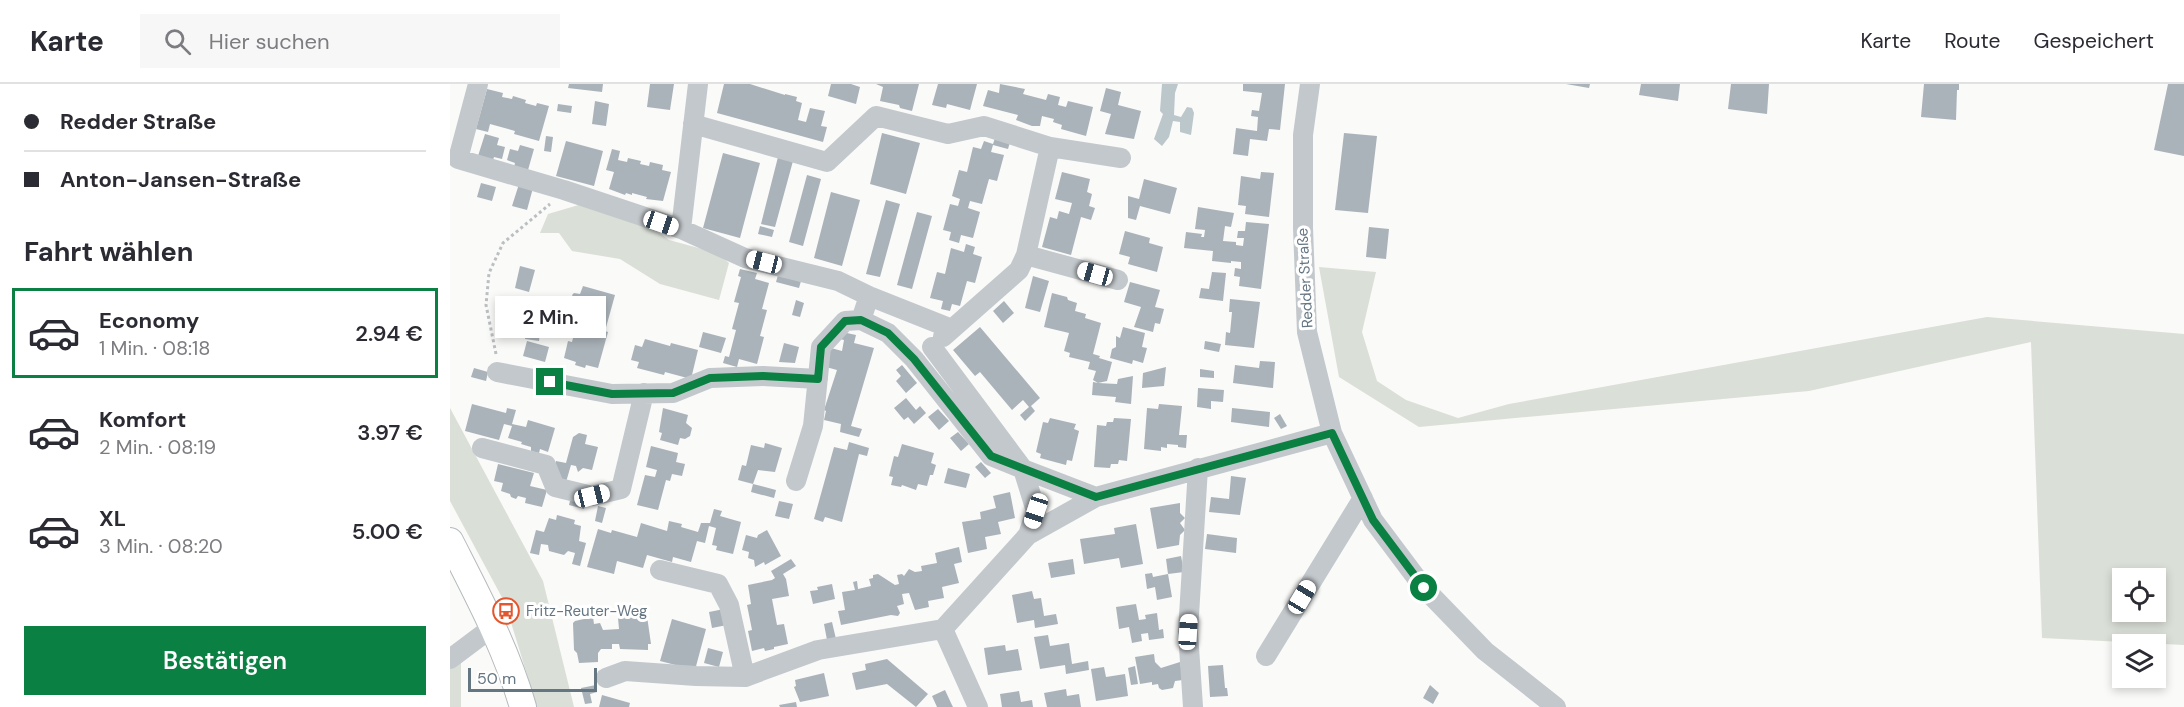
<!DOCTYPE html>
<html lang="de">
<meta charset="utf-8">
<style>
body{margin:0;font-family:"DM Sans",sans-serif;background:#f7f7f7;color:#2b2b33;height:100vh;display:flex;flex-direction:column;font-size:22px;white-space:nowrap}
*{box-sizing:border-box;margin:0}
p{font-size:20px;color:#7c7c81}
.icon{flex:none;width:33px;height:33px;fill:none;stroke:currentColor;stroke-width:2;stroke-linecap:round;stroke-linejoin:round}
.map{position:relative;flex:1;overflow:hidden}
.drawer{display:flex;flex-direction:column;background:#fff;width:450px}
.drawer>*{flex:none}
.banner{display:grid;align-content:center;height:132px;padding:0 24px;background:#fff}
.controls{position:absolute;left:1662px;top:484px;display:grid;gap:12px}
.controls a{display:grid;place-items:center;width:54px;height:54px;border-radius:0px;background:#fff;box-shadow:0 3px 9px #0003;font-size:30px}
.scale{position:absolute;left:18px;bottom:15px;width:129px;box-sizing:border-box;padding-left:6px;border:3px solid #657683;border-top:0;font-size:16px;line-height:21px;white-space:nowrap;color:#657683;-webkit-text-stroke:4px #fff;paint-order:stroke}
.end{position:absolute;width:27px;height:27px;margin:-14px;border:8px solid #0b8043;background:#fff;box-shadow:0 0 0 3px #fff}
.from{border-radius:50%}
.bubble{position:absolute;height:42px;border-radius:0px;background:#fff;box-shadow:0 3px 9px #0003;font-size:20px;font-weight:600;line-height:42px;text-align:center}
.car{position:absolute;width:18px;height:36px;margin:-18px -9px;border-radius:8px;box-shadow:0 0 4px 2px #0007;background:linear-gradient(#fff 24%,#345 0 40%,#fff 0 76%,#345 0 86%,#fff 0)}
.banner b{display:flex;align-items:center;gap:21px;height:57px;font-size:22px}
.banner b+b{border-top:2px solid #e1e1e2}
.banner i{width:15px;height:15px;background:#2b2b33}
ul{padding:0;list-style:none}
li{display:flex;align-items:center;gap:18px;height:90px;margin:0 12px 9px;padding:0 12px;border:3px solid transparent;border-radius:0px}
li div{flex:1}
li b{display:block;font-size:22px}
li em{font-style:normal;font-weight:600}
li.current{border-color:#0b8043}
li>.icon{width:54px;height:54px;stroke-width:1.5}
h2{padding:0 24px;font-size:27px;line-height:72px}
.button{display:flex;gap:12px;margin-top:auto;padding:12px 24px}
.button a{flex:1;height:69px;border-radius:0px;background:#0b8043;color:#fff;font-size:24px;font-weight:600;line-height:69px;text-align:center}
header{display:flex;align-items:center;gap:36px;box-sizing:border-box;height:84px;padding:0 30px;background:#fff;border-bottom:2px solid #e1e1e2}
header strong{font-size:28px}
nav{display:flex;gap:33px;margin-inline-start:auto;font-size:21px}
.search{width:420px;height:54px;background:#f7f7f7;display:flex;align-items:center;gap:15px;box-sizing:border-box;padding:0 21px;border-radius:0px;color:#7c7c81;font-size:22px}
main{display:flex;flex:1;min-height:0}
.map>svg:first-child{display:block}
.green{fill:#dadfd7;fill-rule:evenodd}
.water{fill:#bbc7cb}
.building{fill:#aab3b9}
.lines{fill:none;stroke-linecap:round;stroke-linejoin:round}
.major-casing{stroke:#b5babe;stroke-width:28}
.path{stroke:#bbbfc2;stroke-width:3;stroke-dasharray:3 3;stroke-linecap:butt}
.minor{stroke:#c3c8cc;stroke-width:20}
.major{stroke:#fff;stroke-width:26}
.route{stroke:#0b8043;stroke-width:8}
.labels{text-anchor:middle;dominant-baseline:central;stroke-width:6;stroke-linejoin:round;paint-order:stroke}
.street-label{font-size:15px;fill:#657683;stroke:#fff}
.poi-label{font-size:15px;fill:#657683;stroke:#fff;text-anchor:start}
</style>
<header>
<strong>Karte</strong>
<div class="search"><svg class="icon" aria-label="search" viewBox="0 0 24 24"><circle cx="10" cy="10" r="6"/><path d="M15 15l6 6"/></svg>Hier suchen</div>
<nav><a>Karte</a><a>Route</a><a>Gespeichert</a></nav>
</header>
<main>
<section class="drawer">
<div class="banner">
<b><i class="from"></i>Redder Straße</b>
<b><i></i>Anton-Jansen-Straße</b>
</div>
<h2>Fahrt wählen</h2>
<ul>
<li class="current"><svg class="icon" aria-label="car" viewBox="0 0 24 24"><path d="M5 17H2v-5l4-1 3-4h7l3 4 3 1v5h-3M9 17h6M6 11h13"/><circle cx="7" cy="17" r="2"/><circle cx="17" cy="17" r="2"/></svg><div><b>Economy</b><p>1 Min. · 08:18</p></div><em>2.94 €</em></li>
<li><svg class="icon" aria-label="car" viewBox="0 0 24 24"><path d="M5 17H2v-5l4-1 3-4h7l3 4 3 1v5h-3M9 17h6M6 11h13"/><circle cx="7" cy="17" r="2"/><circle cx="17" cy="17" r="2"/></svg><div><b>Komfort</b><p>2 Min. · 08:19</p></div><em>3.97 €</em></li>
<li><svg class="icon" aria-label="car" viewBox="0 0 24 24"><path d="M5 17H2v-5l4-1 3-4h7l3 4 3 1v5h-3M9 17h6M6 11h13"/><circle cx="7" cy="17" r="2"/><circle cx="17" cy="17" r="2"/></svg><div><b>XL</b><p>3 Min. · 08:20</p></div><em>5.00 €</em></li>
</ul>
<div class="button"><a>Bestätigen</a></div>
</section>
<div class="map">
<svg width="1734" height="623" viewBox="0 0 1734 623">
<rect width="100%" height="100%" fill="#fafaf8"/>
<path class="green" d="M132 120 193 137 219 156 267 169 279 179 269 216 210 200 170 175 122 167 109 149H90L98 130Z
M869 183 926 188 912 248 927 297 956 316 1008 334 1059 320 1537 233 1734 250V561L1592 554 1581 258 1359 307 969 343 889 293ZM1672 495H1706V528H1672Z
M0 324 93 497 124 623H87L55 519 0 417Z
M11 576V623H0V585Z"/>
<path class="water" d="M712 0H728L725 9 724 31 731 33 737 23 742 24 744 29 741 51 730 48V38L723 37 719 53 712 62 704 55 713 30 710 27Z"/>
<path class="building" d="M119 0H153L152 8 118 4Z
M200 0H224L220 26 197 23Z
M274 0H300L335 11V10L347 13 346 17 352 19 348 36 356 38 360 24 375 27 371 42 377 43 373 58 267 29Z
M381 0H401L410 3 406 20 378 12Z
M426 0H469L462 27 450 24 449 21 430 17 433 3Z
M488 0H527L520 26 497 20 496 24 482 21Z
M550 0 575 5 573 10 596 16 598 10 610 13 608 21 616 23 618 17 643 23 636 52 611 45 612 41 603 38 604 35 592 32 590 42H582L566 36 568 31 533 22 538 6 549 9Z
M793 0H835L830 46 819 45 817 57 800 55 798 72 783 70 786 44 807 47 808 33 801 32 802 26 809 27 812 9 793 7Z
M1116 0H1140L1139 4Z
M1191 0H1230L1228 17 1189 11Z
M1281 0H1319L1317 30 1278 25Z
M1474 0H1509V6H1507L1506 36 1471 33Z
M1718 0H1734V72L1704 66Z
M656 4 671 8 668 21 691 27 684 55 655 50 661 30 650 27Z
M37 5 53 9 52 13 62 15 63 12 76 16 75 19 86 22 87 19 99 22 89 57 64 50 65 47 40 40 38 48 26 45Z
M145 17 159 20 156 42 142 40Z
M108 20 122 22 121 29 107 27Z
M432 49 470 59 456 110 420 100Z
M894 49 927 52 918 129 885 126Z
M35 50 49 54 47 61 55 63 52 75 44 73 43 76 28 72Z
M96 52 103 53 101 68 94 67Z
M545 54 560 58 558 65 543 61 541 68 554 71 547 97 539 95 532 120 520 117 518 124 530 128 523 154 511 151 509 159 499 156 501 148 493 146 500 120 508 122 510 115 502 112 509 86 517 88 523 63 531 65 534 57 543 60Z
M116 57 153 67 144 102 106 92Z
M70 61 84 65 78 86 64 83 65 79 57 76 60 65 68 67Z
M162 65 170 67 168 76 177 78 178 74 191 77 190 80 199 82 200 78 213 81 212 86 221 88 213 117 196 115 197 113 182 109V111L176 109 175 111 159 105 164 88 156 86Z
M273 69 310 79 290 154 253 144Z
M328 73 343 77 325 143 311 140Z
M612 88 640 95 637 108 642 110 639 122 645 124 641 136 631 133 621 171 592 163 600 133 607 135 609 127 619 130 622 119 605 115Z
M811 88 824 89 819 133 795 130 796 122 788 121 791 92 810 95Z
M357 91 371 95 353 162 339 158Z
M694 95 727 104 720 130 690 122 686 136 678 134V112L689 115Z
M31 99 46 103 42 117 27 113Z
M69 100 83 104 77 126 62 122Z
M381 108 410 116 392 182 364 174Z
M436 116 450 120 430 193 416 190Z
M748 123 784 129 781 143 775 142 773 157 786 158V161L793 162 794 154H787L788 147H795L796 138 819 140 811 205 789 202 790 193 784 192 785 184 791 185V178L781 177V179L762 177 763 167 734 164 736 148 752 150 751 153H754L755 146 745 145Z
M467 128 482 132 462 205 447 201Z
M310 142 324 146 322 153 308 150Z
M919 143 939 145 936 175 916 173Z
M675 147 700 154 699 159 713 163 707 188 678 180 680 173 669 170Z
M516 160 525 163 523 170 532 173 525 199 517 197 510 222 502 220 500 227 491 225 493 217 480 214 487 188 495 190 501 164 514 168Z
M70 182 85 186 79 208 65 204Z
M290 185 307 189 305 195 319 199 312 225 317 226 310 252 314 253 307 280 289 275 287 283 273 279 275 272 279 273 286 246 282 245 289 219 284 218 291 193 288 192Z
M762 188 776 189 773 217 749 214 751 204 759 205Z
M328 191 351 197 349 204 326 198Z
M583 192 599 197 590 228 575 224Z
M680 198 710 206 705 223 714 225 710 240 705 239 703 248 684 243 691 223 674 218Z
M133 202 165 211 155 247 158 248 148 284 136 281 135 284 125 281 126 278 114 274 118 257 122 258 123 254 117 253 115 249 119 246 124 247 126 239H124L125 235 118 233 117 229 120 227 125 228 130 217 124 215 122 211 124 209 130 210Z
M602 209 617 213 618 216 627 219 625 227 636 230 635 234 651 239 643 270 650 272 649 274 662 278 657 297 648 299 667 300 668 295 683 292 681 320 665 318 666 313 642 311 643 298 648 299 643 296 646 287 638 285 640 278 619 273 620 269 614 267 619 249 594 243Z
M780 215 810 218 804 264 775 261 776 248 780 249 781 239 782 228H779Z
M346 216 354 219 350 233 342 231Z
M554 217 564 229 553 239 543 227Z
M85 218 101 220 98 242H91L89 257 75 255 76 240 83 241Z
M530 243 590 314 581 322 585 327 575 337 570 331 579 323 573 316 562 326 530 288 525 292 503 266Z
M673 243 695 249 692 263 697 264 693 279 683 276 682 280 660 274 662 265 666 263V252L670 254Z
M253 248 276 254 271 269 249 263Z
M392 248 406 251 404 259 424 264 401 342 412 345 409 353 390 348 391 340 374 336 376 327 374 326 387 286 376 283 381 264 392 267 394 256 390 255Z
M195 255 220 262 221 259 248 266 241 295 215 288 214 291 187 284 189 278 181 276 185 261 192 263Z
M77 257 99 263 95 278 73 272Z
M755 257 771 260 769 268 754 265Z
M334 259 349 263 345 279 329 278Z
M810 277 825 278 823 304 783 299 785 281 809 284Z
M452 281 467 299 456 309 446 297 451 292 446 286Z
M716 283 714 302 692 304 693 289Z
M24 284 38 288 36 297 21 293Z
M750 285 764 287V294L750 293Z
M748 304 774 306 773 318 761 317V325L747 323Z
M456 314 466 326 470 322 476 329 464 340 458 333 454 336 444 324Z
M22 320 56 329 57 324 66 326 62 340 76 343 78 336 105 344 98 368 90 365 89 369 81 367V363L71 360 72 358 58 354 62 342 54 340 49 356 15 347Z
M709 320 732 322 729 351H737L736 364 728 363V361L717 360V364L711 363V367L694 365 697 324 708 325Z
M213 324 238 331 236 339 242 344 240 352 235 355 230 354 228 361 210 356 212 349 209 348Z
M782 324 820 328 819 343 781 338Z
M488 325 499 337 489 346 478 333Z
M830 330 837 342 831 345 824 334Z
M600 334 626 340 624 345 629 347 622 377 617 376 616 381 590 374 591 370 586 368 593 338 598 339Z
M664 334 681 335 677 377 669 376 668 380H661L660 384 644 383 647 341 656 342 657 338H663Z
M508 348 519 360 511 367 500 354Z
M129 349 137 351 135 360 148 363 142 386 133 384 128 388 126 382 121 381 116 398 103 389 106 377 116 379 123 353Z
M399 358 419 364 417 372 409 370 392 438 375 433 373 438 364 435 384 363 397 366Z
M315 359 332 364 325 388 308 386 303 400 288 396 292 381 296 382 301 361 314 364Z
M452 360 484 369 481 379 486 381 483 391H480L477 402 468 400 466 406 452 401 451 403 441 401 443 393 439 392 444 372 448 373Z
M201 362 228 369 226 378 235 380 232 392 222 390 220 397 216 396 208 426 187 421 195 391 205 393 207 386 196 383Z
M531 378 541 389 535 394 525 383Z
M48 380 84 389 80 402 97 406 92 423 75 419 76 414 68 412 66 415 61 413 60 410 51 407 53 399 44 397Z
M498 384 520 390 516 404 494 399Z
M781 392 796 394 790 431 759 428 761 413 779 415Z
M303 400 326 406 324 414 301 408Z
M560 408 565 434 548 438 551 450 535 453 537 465 518 469 512 438 531 435 530 428 546 424 543 412Z
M121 413 136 417 134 425 119 421Z
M329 417 343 420 339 435 325 432Z
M730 419V429L735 434 730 439 735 446 730 451 729 461 707 465 700 424Z
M148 422 156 424 152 439 145 437Z
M264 425 272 427 270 432 291 438 283 470 266 466 267 462 262 461 266 444 259 442 255 459 247 457 241 478 223 473 222 478 197 471 193 484 167 477 164 490 137 483 148 445 161 449 162 446 187 453 191 439 217 447 219 437 232 440 231 443 248 448 251 439H260Z
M107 431 125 436 124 440 131 442 129 457 136 459 130 482 122 480 125 469 118 467 114 471 99 467 98 461 91 460 89 471 80 469 86 446 94 448 99 434 106 436Z
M686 440 693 480 671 484 669 474 634 480 630 455 665 450 664 444Z
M317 446 331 472 315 481 314 478 305 483 304 476 298 474 299 468 292 466 296 451 307 454 308 451Z
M757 450 787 454 786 469 755 465Z
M509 463 512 478 504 480 509 499 492 503 494 514 478 517 479 523 465 526 459 509 452 510 454 520 447 522 450 529 448 532 441 531 391 541 388 527 395 526 392 508 405 506 403 498 407 497 408 505 421 502 419 495 423 494V491L428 490 445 501 449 500 447 491 452 490 454 492 459 485 465 488 472 487 471 482 487 479 485 469Z
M731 472 734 488 718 490 722 513 707 516 705 503 697 505 695 490 702 489 703 493 718 490 716 475Z
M341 475 346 482 333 490 336 495 339 512 322 515 327 541 334 540 338 560 324 563V565L315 567 314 564 302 567 298 547 302 546 297 521 301 520 298 501 322 496 325 494 321 487Z
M623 475 625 490 601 494 598 479Z
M382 500 385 515 363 520 360 507 368 506 367 503Z
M582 507 584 515 591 514 594 532 606 530 608 540 585 544 584 536 567 539 562 511Z
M686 520 689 536 696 535 695 531 707 529 709 546 713 545 714 554 699 556 698 549 691 550 692 557 682 559 679 543 669 545 666 523Z
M274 525 277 541 262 544 259 528Z
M177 527H188V530L197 532 201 560H198V566L170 565 169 560H162V565H151L148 569V578L129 579 127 569 124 566 123 539 125 537 143 533 144 540 150 539 153 546 169 545 168 534 170 531H177Z
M222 535 256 545 245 586 210 577Z
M382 538 386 555 377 556 374 540Z
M598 551 600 562 619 559 622 580 638 577 639 586 616 590 615 581 590 585 584 553Z
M555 561 556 567 568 565 572 586 538 591 534 564Z
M258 564 273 568 269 583 254 579Z
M704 570 705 578 711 584 730 578 733 596 725 597 723 604 712 606 709 604 708 600 702 601V598L690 600 685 573Z
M437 575 478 610 466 623 437 600 406 606 402 589 416 586 415 580Z
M773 581 775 604H777L778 612 760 613 758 582Z
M685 582 688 600 681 601 678 584Z
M654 583 656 593 675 590 678 612 646 617 641 585Z
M374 589 379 612 350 618 344 603 346 602 345 596Z
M146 601 147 608 140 610 142 619 135 620 131 604Z
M980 601 989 609 983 620 973 614Z
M616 605 617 612 629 610 631 623H597L594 609Z
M495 606 501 619 503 623H487L482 612Z
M569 607 571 618 582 616 583 623H552L550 610Z
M152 611 180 619 179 623H149Z
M346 618 347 623H330L329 621Z"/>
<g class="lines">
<g class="major-casing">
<path id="major" d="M0 457C28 512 56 564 73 623"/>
</g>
<path class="path" d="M46 270 36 221 39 189 53 159 100 120"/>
<path class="minor" d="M28 0 8 75 114 106 231 145
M248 0 231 145 295 174 388 197 419 212 502 245
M860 0 853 51V144L857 248 882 349 923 436 974 504 1035 567 1106 623
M243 40 377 78 426 32 498 50 534 42 600 63 671 74
M576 171 668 196
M419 212 411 236 438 249 464 275 541 372 573 385 586 427 578 451
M493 253 569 186 576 171 600 63
M482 263 573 385 646 413 882 349
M47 288 162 310 223 309 260 294 313 292 368 295
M32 364 96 381 105 403 142 412 171 405 194 309
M346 397 363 342 371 263 395 237 411 236
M210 486 268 500 279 521 295 593
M493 545 528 623
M816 572 913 414
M0 575 44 542
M156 594 175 587 246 592 295 593 368 566 493 545 578 451 646 413
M743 623 738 548 748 384"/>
<use href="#major" class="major"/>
</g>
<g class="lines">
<path class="route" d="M100 298 162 310 223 309 260 294 313 292 368 295 371 263 395 237 411 236 438 249 464 275 541 372 646 413 882 349 923 436 974 504"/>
</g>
<defs>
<g id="bus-ring" transform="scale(1.35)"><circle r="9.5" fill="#fff" stroke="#e4572e" stroke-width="1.5"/><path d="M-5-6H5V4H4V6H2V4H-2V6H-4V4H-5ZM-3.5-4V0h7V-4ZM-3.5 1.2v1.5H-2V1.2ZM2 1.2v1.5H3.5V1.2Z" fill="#e4572e"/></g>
</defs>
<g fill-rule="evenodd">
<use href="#bus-ring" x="56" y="527"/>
</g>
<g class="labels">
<g class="street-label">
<text transform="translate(855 194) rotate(-93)">Redder Straße</text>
</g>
<g class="poi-label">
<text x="76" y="527">Fritz-Reuter-Weg</text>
</g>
</g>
</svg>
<div class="controls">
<a><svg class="icon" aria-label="locate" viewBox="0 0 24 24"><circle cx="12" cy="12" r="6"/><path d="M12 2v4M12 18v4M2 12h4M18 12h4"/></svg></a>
<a><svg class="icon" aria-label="layers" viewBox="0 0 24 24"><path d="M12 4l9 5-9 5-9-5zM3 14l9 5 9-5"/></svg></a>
</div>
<div class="scale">50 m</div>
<i class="end from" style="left:974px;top:504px"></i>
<i class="end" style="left:100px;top:298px"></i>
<div class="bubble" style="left:45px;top:212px;width:111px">2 Min.</div>
<i class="car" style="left:211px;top:139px;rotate:109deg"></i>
<i class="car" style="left:314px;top:178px;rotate:284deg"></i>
<i class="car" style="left:645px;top:190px;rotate:286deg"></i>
<i class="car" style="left:142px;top:412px;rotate:76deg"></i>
<i class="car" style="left:586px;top:427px;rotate:198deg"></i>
<i class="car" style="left:852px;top:513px;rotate:31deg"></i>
<i class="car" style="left:738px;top:548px;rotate:4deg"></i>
</div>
</main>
